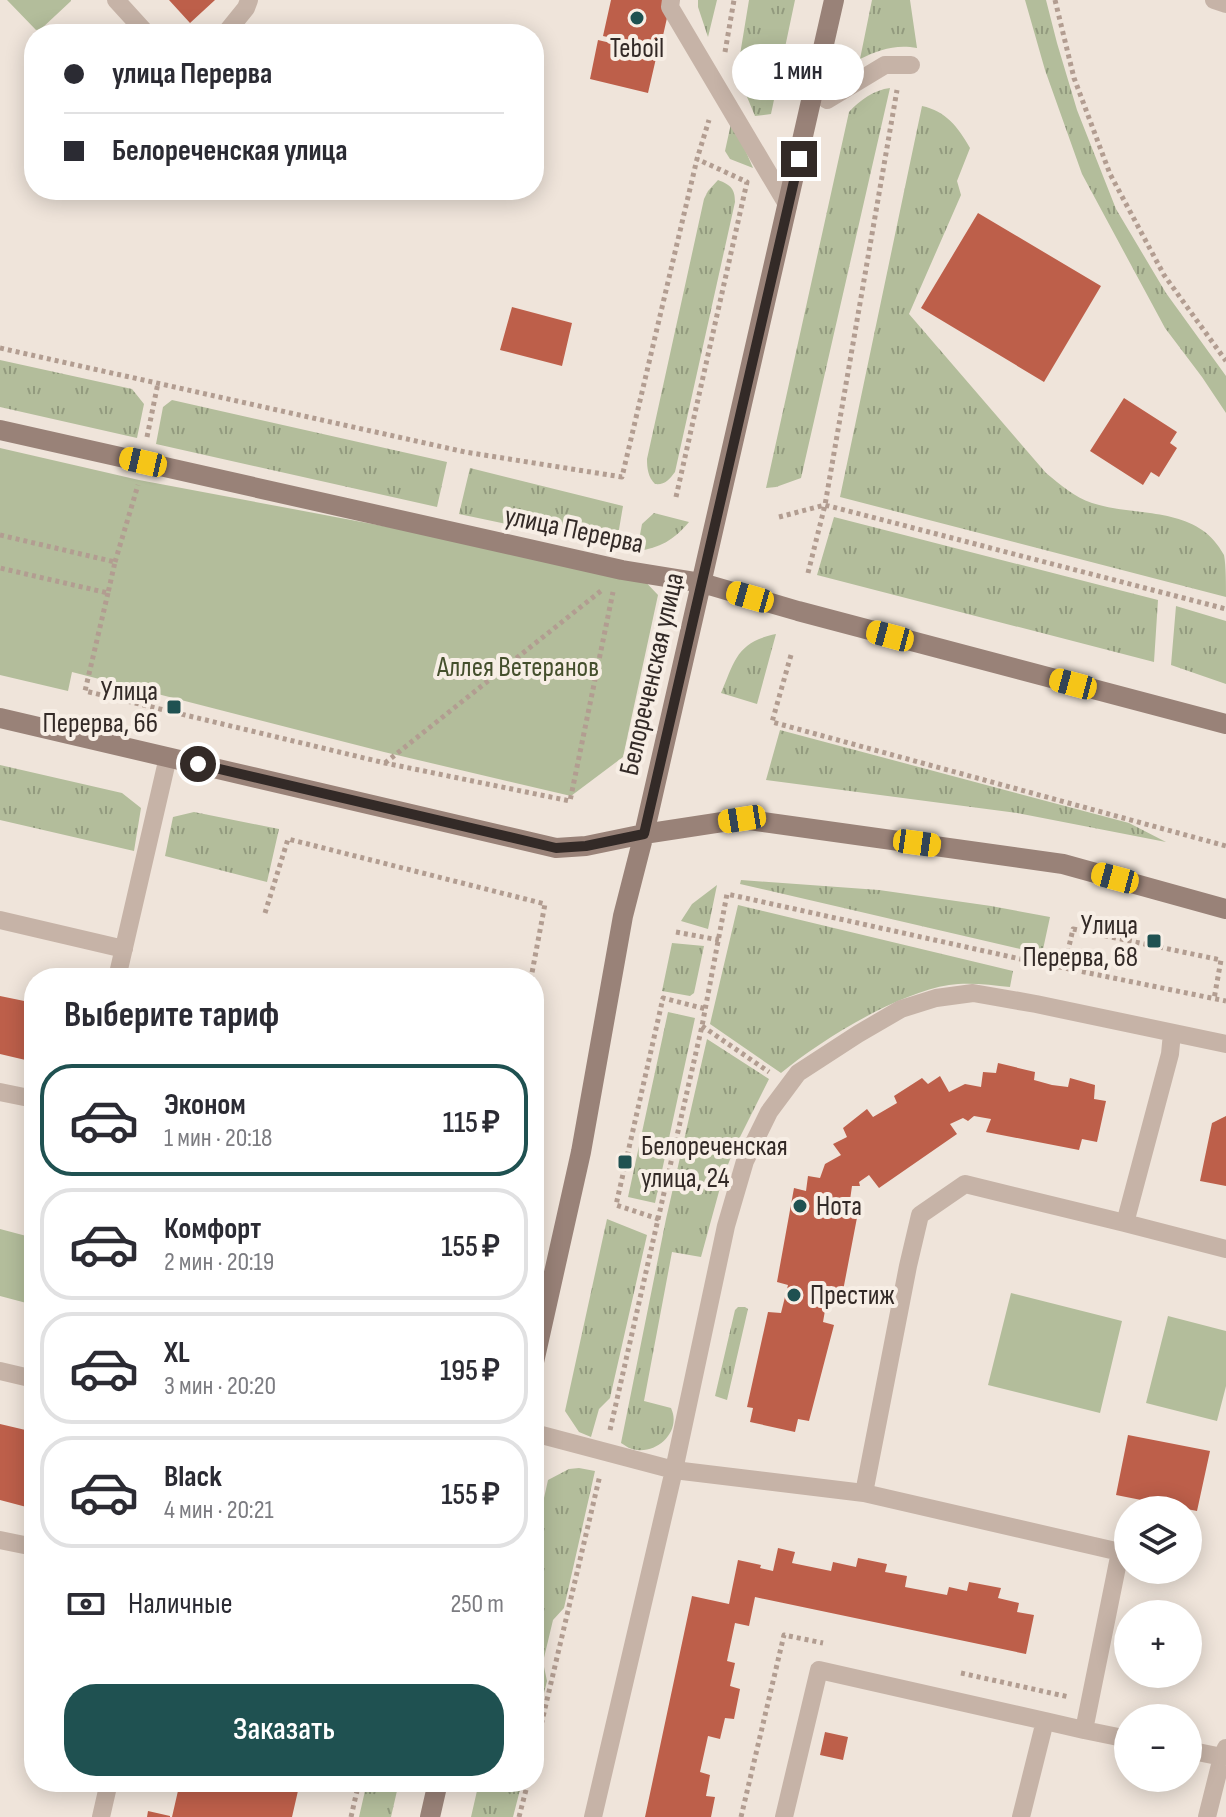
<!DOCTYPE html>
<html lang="ru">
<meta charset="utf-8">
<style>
body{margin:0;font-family:"Sofia Sans Condensed",sans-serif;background:#f7f7f7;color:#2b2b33;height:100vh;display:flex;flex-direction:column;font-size:30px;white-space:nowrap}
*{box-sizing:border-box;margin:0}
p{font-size:26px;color:#7c7c81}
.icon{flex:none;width:44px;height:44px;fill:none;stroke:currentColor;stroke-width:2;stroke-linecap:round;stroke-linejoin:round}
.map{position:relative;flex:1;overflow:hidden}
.details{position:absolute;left:24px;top:968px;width:520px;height:824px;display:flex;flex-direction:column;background:#fff;border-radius:32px;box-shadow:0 4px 20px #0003}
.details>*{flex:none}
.top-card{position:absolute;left:24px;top:24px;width:520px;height:176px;border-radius:32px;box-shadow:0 4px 20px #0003;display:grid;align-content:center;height:176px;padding:0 40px;background:#fff}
.tools{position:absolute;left:1114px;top:1496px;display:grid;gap:16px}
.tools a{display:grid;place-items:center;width:88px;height:88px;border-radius:50%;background:#fff;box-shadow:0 4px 20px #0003;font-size:40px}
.end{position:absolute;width:36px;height:36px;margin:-18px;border:10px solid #332a27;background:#fff;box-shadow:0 0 0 4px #fff}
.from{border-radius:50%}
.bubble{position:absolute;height:56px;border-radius:28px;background:#fff;box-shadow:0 4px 20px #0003;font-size:26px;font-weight:600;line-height:56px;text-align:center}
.car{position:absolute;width:24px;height:48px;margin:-24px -12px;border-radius:10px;box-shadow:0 0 6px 2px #0007;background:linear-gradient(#f5c518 24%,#345 0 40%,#f5c518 0 76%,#345 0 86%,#f5c518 0)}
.top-card b{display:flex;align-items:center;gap:28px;height:76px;font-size:30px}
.top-card b+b{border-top:2px solid #e1e1e2}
.top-card i{width:20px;height:20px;background:#2b2b33}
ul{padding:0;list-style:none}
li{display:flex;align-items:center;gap:24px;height:112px;margin:0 16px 12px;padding:0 24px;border:4px solid #e1e1e2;border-radius:32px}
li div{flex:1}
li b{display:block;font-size:30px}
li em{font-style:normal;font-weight:600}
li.active{border-color:#1f5151}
li>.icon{width:72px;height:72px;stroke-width:1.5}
h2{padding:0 40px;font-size:36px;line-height:96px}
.pay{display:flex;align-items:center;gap:20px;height:88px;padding:0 40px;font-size:30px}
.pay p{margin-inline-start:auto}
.action{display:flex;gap:16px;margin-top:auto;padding:16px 40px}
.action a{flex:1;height:92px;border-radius:32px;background:#1f5151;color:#fff;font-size:32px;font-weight:600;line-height:92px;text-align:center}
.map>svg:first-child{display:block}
.grass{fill:url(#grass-tufts)}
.green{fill:#b3bd9b}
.building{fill:#bd5f4a}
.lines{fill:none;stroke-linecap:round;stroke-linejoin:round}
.path{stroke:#b29d91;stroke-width:5;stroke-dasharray:4 4;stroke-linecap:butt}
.lane{stroke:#c6b3a7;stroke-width:18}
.secondary{stroke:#998278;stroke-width:20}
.route{stroke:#332a27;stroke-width:10}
.poi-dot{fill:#1f5151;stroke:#f7eee5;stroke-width:3}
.labels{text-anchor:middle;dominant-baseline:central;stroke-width:8;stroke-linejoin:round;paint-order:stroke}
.poi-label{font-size:28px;fill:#332a27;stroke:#f7eee5;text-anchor:start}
.street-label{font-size:28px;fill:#332a27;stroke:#f7eee5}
.park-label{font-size:28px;fill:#444f2c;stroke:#f7eee5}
</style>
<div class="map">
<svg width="1226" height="1817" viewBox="0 0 1226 1817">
<defs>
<pattern id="grass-tufts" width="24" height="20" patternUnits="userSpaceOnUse" patternTransform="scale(2)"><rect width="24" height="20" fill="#b3bd9b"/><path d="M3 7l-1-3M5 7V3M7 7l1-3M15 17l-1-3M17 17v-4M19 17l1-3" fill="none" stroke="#929a7e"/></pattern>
</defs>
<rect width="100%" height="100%" fill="#efe4da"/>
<path class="grass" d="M698 0H717L708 37 698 7Z
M749 0H795L771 114 755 116 737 73Z
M872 0H910L917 48C895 44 879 50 860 59Z
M1025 0H1046L1057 43 1077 110 1116 209 1166 293 1226 376V413L1202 377 1165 328 1082 174 1045 70Z
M890 88 801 478 776 487 766 488 849 112C860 100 874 90 890 88Z
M922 106C946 111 958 127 970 148L957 181 961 195 909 314 1046 473C1061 485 1074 497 1092 503 1137 518 1197 504 1224 555 1226 565 1226 585 1226 597L840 497Z
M732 119 753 168 730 159 725 151Z
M718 180C731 185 735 189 735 202L675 472C669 480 665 485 655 484 648 477 647 468 647 459L704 199 708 191Z
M0 360 132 389 144 404 137 438 0 407Z
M172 400 447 462 437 507 156 444 163 407Z
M470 468 623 506 616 547 459 514Z
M654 513 689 522C674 540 660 548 637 551L642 524Z
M834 517 1158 600 1154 662 817 575Z
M1176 606 1226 621V684L1171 665Z
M776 634 757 704 721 693C735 660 737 642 776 634Z
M780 730 1129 823 1166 842 1017 813 766 780Z
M0 765 122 793 141 808 134 851 0 820Z
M194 812 279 829 267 882 165 856 173 817Z
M741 880 879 890 991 906 1050 917 1042 954 740 884Z
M717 885 708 929 681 921 692 904Z
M738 905 1013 971 1010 987C990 985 969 982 949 985 897 993 821 1040 781 1073L710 1024Z
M672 943 704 946 694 993 690 996 662 991Z
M668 1012 695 1018 655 1203 628 1197Z
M707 1039 769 1079 735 1147 723 1177 701 1257 672 1252 644 1401 671 1408C682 1431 657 1456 632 1449 628 1448 625 1445 621 1443L666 1219Z
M607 1219 647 1235 610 1398 599 1409 591 1437 579 1432 565 1411Z
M738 1307H745L748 1309 727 1400 715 1396 735 1310Z
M579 1468 595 1471 564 1608 553 1620 543 1662 547 1681 534 1734V1543L548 1480 569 1469Z
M367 1782H399L391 1817H359Z
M479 1782H522L513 1817H471Z"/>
<path class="green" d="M7 0H71V1L41 29 36 30Z
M0 448 139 480 638 574 658 595 623 757 571 796 384 752 72 672 68 691 0 675Z
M0 1229 34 1238V1305L0 1296Z
M1011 1293 1122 1321 1100 1413 988 1385Z
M1168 1316 1226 1331V1386L1217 1421 1146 1403Z"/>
<path class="building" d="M169 0H215L190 23Z
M611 0H671L660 49 603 36Z
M598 40 657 54 648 93 590 79Z
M978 213 1101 286 1044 382 921 308Z
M512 307 572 323 562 366 500 350Z
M1124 398 1177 432 1170 443 1177 448 1159 477 1151 472 1143 485 1090 451Z
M0 996 34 1003V1062L0 1054Z
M998 1063 1035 1072 1034 1080 1052 1085 1068 1087 1070 1078 1095 1085 1094 1099 1106 1101 1097 1142 1082 1139 1079 1150 986 1132 991 1119 974 1116 968 1121 963 1118 950 1124 957 1134 879 1188 869 1175 859 1182 860 1186H852L850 1200 860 1202 842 1296 828 1293 823 1322 834 1325 809 1421 798 1419 795 1432 750 1422 753 1408 747 1407 768 1312 781 1313 788 1285 777 1282 794 1188 806 1191 808 1176 820 1178 825 1164 841 1155 833 1144 847 1137 843 1128 867 1109 873 1117 897 1103 894 1096 922 1078 928 1084 940 1076 949 1092 965 1084 981 1087 983 1072 996 1073Z
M1226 1116V1186L1200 1181 1212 1123Z
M0 1424 34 1432V1509L0 1500Z
M1128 1435 1210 1451 1197 1511 1116 1495Z
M778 1548 795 1552 792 1563 831 1571 833 1562 856 1567 858 1558 887 1564 885 1572 907 1576 905 1587 947 1595 949 1587 967 1591 969 1582 1001 1588 998 1598 1019 1603 1017 1612 1034 1615 1026 1654 755 1597 749 1626 735 1623 727 1661 735 1663 730 1686 740 1689 734 1719 725 1718 720 1739 708 1736 700 1772 710 1775 706 1796 715 1797 711 1817H645L692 1596 729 1604 738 1560 761 1565 760 1568 773 1571Z
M825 1732 848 1737 843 1760 820 1755Z
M180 1782H300L292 1817H172Z
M148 1811 170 1816V1817H147Z"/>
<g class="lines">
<path class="path" d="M1055 0 1074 78 1110 174 1164 275 1226 361
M725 52 734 0
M0 348 465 452 622 477 697 159 709 120
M147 437 158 383
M676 497 747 182 697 159
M779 517 825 505 1226 609
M0 535 115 562 108 593 0 568
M115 562 138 485
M808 573 825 505 897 90
M108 593 85 691 385 763 570 801 613 592
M791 655 772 722 1226 846
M385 763 602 590
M265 913 288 839 545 904 531 978
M676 932 719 940
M1064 968 1073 929 1221 960 1214 999
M702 1026 769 1072
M659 1219 616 1205 663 998 706 1009
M610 1430 702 1026 727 894 1025 960 1226 1001
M961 1673 1069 1697
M534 1755 600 1475
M351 1817 359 1782
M519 1817 528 1782
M741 1817 784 1635 823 1643"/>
<path class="lane" d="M116 0 147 34
M671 0 670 7 788 206
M1214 0 1226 4
M225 34 246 8 249 0
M827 100 885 65H911
M0 920 124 949
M117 978 168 757
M1172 1033 1170 1054 1125 1223 965 1184 920 1215 908 1266 864 1493 674 1470 726 1226 745 1161 769 1112 798 1073 858 1034 901 1009 936 998 973 993 1036 1004 1226 1044
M0 1092 34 1099
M1125 1223 1226 1249
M0 1371 34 1379
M534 1433 674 1470 593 1817
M864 1493 1120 1552 1084 1730 1128 1739
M0 1540 34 1547
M1188 1750 1222 1757 1226 1748
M101 1817 109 1782
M784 1817 819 1670 1045 1721
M1021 1817 1045 1721 1084 1730
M1207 1817 1222 1757"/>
<path class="secondary" d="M0 430 622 570 702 583 798 611 1226 724
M0 718 556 848 586 846 644 834 742 819 1063 864 1226 909
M534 1362 581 1152 623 916 644 834 834 0
M430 1817 438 1782"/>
</g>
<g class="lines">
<path class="route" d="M198 764 556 848 586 846 644 834 799 159"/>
</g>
<g class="poi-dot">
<circle cx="637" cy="18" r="8"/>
<rect x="166" y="699" width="16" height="16" rx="4"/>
<rect x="1146" y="933" width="16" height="16" rx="4"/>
<rect x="617" y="1154" width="16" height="16" rx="4"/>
<circle cx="800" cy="1206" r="8"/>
<circle cx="794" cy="1295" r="8"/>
</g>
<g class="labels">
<g class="poi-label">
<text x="637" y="48" text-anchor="middle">Teboil</text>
<text x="158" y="691" text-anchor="end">Улица<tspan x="158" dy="32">Перерва, 66</tspan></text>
<text x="1138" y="925" text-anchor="end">Улица<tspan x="1138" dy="32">Перерва, 68</tspan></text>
<text x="641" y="1146">Белореченская<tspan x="641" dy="32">улица, 24</tspan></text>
<text x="816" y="1206">Нота</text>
<text x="810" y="1295">Престиж</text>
</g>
<g class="street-label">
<text transform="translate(574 530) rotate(12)">улица Перерва</text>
<text transform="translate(652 674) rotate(-77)">Белореченская улица</text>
</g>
<g class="park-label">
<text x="518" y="667">Аллея Ветеранов</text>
</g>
</g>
</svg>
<div class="tools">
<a><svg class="icon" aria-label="layers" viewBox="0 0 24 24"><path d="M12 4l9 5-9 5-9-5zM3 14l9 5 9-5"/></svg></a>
<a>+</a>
<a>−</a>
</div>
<i class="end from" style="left:198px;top:764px"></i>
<i class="end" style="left:799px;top:159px"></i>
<div class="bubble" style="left:732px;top:44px;width:132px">1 мин</div>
<i class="car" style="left:143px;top:462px;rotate:283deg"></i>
<i class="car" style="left:750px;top:597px;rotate:286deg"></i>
<i class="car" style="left:890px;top:636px;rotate:285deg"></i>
<i class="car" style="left:1073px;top:684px;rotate:285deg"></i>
<i class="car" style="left:742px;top:819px;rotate:261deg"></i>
<i class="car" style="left:917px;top:843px;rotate:98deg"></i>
<i class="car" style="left:1115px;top:878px;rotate:285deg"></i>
<div class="top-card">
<b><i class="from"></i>улица Перерва</b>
<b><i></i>Белореченская улица</b>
</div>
<section class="details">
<h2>Выберите тариф</h2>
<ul>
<li class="active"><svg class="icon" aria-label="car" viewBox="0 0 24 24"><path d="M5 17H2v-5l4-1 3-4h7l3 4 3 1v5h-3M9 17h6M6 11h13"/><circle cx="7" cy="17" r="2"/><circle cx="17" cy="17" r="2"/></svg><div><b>Эконом</b><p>1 мин · 20:18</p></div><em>115 ₽</em></li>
<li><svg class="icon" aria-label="car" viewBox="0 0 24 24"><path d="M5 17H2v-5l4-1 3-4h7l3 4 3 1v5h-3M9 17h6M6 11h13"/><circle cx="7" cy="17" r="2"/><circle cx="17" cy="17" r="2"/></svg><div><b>Комфорт</b><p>2 мин · 20:19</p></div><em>155 ₽</em></li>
<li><svg class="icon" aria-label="car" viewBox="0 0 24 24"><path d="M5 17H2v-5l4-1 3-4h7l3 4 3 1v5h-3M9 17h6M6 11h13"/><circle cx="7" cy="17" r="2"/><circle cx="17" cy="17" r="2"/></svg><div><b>XL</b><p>3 мин · 20:20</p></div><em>195 ₽</em></li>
<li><svg class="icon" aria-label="car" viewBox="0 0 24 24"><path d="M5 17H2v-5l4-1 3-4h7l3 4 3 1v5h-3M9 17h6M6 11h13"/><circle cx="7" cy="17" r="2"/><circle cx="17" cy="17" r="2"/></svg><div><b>Black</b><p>4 мин · 20:21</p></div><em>155 ₽</em></li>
</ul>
<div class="pay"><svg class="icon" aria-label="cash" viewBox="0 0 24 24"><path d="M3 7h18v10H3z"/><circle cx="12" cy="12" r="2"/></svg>Наличные<p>250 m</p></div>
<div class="action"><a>Заказать</a></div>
</section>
</div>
